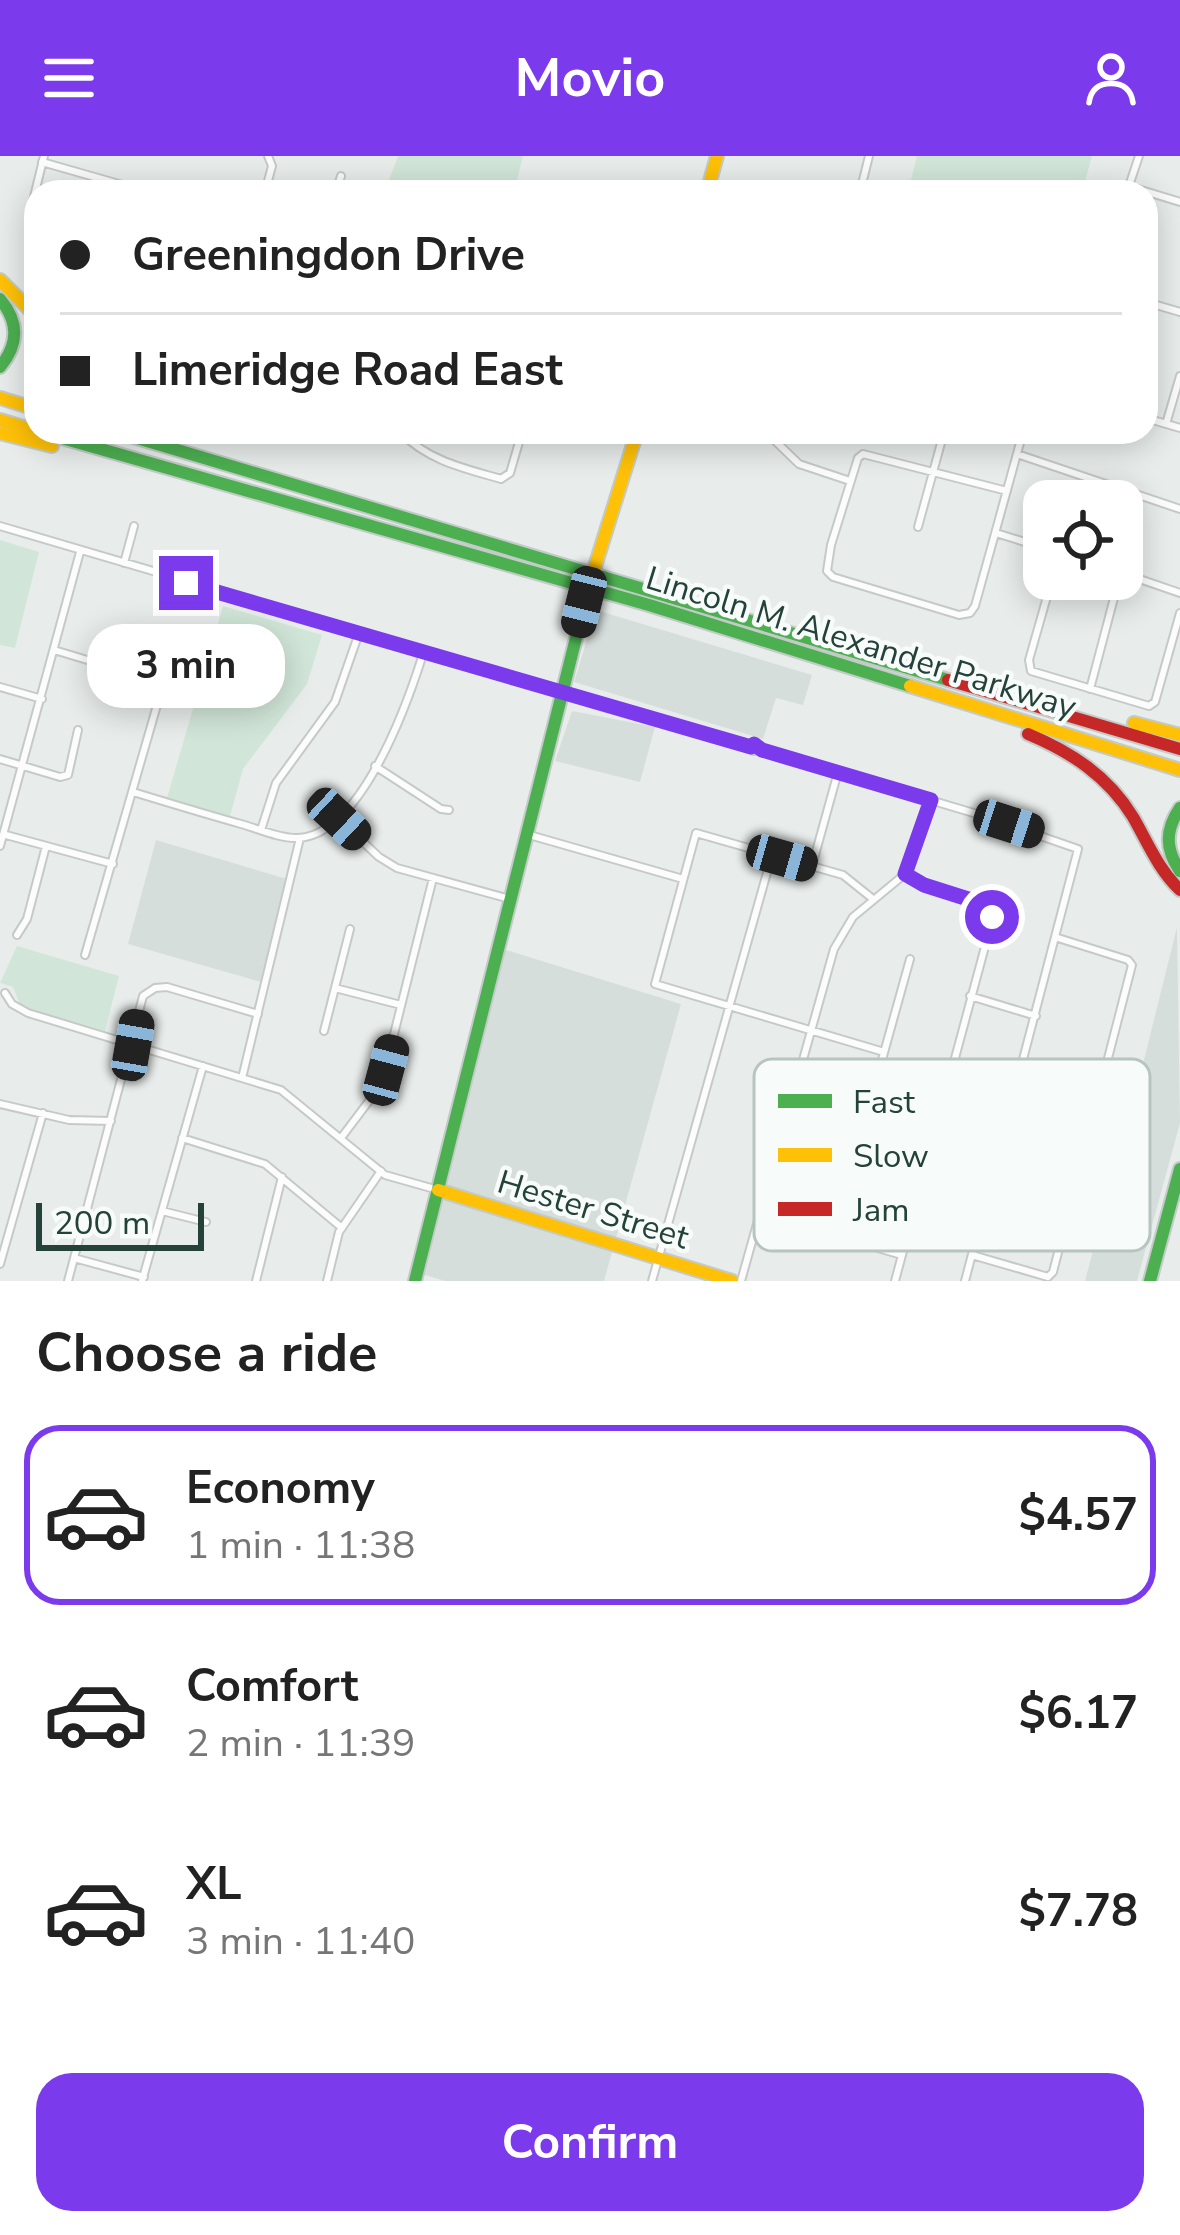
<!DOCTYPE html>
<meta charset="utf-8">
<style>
body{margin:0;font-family:"Nunito Sans",sans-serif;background:#f6f6f6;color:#222;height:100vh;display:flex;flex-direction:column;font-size:45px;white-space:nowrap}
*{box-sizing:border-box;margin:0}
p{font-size:39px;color:#767676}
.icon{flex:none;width:66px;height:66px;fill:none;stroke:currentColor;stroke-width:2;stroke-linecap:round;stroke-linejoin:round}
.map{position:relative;height:1125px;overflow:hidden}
.details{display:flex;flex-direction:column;background:#fff;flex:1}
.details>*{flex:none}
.banner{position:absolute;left:24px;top:24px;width:1134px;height:264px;border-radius:36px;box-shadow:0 6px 30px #0003;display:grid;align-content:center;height:264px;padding:0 36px;background:#fff}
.tools{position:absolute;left:1023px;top:324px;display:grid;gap:24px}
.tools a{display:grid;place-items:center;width:120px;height:120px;border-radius:24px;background:#fff;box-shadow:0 6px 30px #0003;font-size:60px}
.scale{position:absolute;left:36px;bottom:30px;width:168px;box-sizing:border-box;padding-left:12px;border:6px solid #24423a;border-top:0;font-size:33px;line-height:42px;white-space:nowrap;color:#24423a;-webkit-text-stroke:9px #f7fbf9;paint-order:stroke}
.end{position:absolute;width:54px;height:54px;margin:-27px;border:15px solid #7c3aed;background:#fff;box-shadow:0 0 0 6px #fff}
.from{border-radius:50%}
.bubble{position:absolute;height:84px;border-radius:36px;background:#fff;box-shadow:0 6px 30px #0003;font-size:39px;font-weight:700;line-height:84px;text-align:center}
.car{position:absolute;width:36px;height:72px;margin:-36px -18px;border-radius:15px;box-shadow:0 0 9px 3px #0007;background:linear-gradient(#222 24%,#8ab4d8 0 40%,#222 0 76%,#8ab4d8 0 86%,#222 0)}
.banner b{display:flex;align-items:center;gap:42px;height:114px;font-size:45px}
.banner b+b{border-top:3px solid #e0e0e0}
.banner i{width:30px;height:30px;background:#222}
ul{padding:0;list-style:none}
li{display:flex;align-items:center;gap:36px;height:180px;margin:0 24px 18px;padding:0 12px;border:6px solid transparent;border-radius:36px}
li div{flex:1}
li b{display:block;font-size:45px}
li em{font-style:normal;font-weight:700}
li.active{border-color:#7c3aed}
li>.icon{width:108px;height:108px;stroke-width:1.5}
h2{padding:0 36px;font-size:54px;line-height:144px}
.cta{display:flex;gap:24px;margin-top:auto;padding:24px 36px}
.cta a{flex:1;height:138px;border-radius:36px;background:#7c3aed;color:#fff;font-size:48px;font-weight:700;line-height:138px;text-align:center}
header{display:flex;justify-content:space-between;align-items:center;height:156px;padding:0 36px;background:#7c3aed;color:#fff;font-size:54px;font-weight:700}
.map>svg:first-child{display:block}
.built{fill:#d6dedb}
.green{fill:#d1e6d8}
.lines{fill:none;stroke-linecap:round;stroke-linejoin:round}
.street-casing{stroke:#c5cac8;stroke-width:10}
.fast-casing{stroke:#c3cbc8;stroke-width:16}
.slow-casing{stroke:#c3cbc8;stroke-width:16}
.jam-casing{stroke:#c3cbc8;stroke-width:16}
.street{stroke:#fcfcfc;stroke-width:6}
.fast{stroke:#4caf50;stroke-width:12}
.slow{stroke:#ffc107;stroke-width:12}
.jam{stroke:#c62828;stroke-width:12}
.slow-bridge-casing{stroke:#c3cbc8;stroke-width:16;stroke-linecap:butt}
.slow-bridge{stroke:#ffc107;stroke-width:12}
.route{stroke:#7c3aed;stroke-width:15}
.labels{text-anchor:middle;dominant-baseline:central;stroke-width:9;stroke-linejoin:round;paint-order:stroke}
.street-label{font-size:33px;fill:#24423a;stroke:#f7fbf9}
.key{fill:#f7fbf9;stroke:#b8c4c0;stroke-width:3}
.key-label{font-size:33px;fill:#24423a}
</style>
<header><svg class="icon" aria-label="menu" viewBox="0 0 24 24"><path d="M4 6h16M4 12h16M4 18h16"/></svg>Movio<svg class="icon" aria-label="person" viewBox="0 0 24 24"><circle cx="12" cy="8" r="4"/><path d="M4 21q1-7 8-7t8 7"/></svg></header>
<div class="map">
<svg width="1180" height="1125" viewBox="0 0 1180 1125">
<rect width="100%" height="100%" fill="#e8edeb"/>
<path class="built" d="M596 454 812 519 803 549 776 542 763 583 574 526Z
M572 555 655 571 640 626 555 605Z
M156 684 287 723 261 826 128 788Z
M1177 771 1180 967 1137 1125H1085L1137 929 1117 921 1123 908 1142 912Z
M506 794 681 848 604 1125H445L425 1119Z"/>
<path class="green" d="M398 0H523L514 36H404L389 24Z
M917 0H1092L1082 36H908Z
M0 384 39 396 15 492 0 489Z
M223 450 322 479 307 528 243 613 230 660 167 642Z
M17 790 119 820 105 875 21 851 13 831 0 827Z"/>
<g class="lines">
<g class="street-casing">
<path id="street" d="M42 6 147 36
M1128 30 1180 46
M265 36 272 10 268 0
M336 36 341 20
M860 36 869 0
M1127 36 1139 0
M29 61 44 0
M1146 146 1180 156
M1146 262 1180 272
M1166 268 1180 220
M341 276 373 283 393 276
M400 276C429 305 463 312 501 323L510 317 522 276
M766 276 799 308 850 325
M1017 298 1180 353
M1007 335 863 298 858 302 831 389 827 415 833 421 959 459 970 457 975 450 1023 276
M0 370 751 591 753 595 762 594 977 658 1078 693 965 1125
M918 371 944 276
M996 377 1044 392
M124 407 134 370
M1122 417 1180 437
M1052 423 1029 504 1031 515 1149 550 1155 546 1180 457
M54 494 164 527
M0 531 42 543
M1090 533 1119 423
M0 603 60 621 68 619 78 574
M375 610 441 653 449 654
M133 636C169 647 205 658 241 668 259 673 278 682 296 682 360 682 407 549 423 498
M339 663 379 701 397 712 510 743
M261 674 276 627 335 546 359 477
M526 678 683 723
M6 679 113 708
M0 690 80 396
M812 710 838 616
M873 743 843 719 696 677 655 828 884 896
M17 779 27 763 46 690
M85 799 166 518 164 502
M335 832 401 849
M5 837 12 848 28 857 281 934 385 1019 438 1034
M970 840 1036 860
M324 875 350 773
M243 918 300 682
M0 948 69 964 111 965
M182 982 265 1008 342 1072
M341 982 375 937 385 914 433 722
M162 1055 206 1066
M902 1099 840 1081 835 1073 910 803
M972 1099 1048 1121
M74 1102 144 1121
M0 1108 43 957
M1048 1121 1053 1116 1132 809 1128 804 1058 782
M68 1125 143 840 155 832 167 831 258 858
M142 1125 203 910
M256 1125 282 1021
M327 1125 339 1076 381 1015
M652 1125 772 699
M741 1125 834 793 853 761 905 718 930 644
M895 1125 993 761 992 752 987 749 924 729 905 718"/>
</g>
<g class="fast-casing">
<path id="fast" d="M0 143C19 166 19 188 0 211
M41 276 649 449 910 530
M117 276 948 524
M1180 652C1165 674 1165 693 1180 715
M415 1125 585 446
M1150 1125 1180 1013"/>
</g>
<g class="slow-casing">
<path id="slow" d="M707 36 717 0
M0 124 36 160
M0 242 36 253
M0 264 36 275
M0 277 52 290
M597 404 637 276
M910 530 1180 614
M1134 567 1180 579
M438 1034 732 1125"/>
</g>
<g class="jam-casing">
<path id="jam" d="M948 524 1180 593
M1028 578C1071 596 1108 620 1133 661 1148 687 1158 713 1180 734"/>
</g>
<use href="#street" class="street"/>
<use href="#fast" class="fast"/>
<use href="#slow" class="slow"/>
<use href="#jam" class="jam"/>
<g class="slow-bridge-casing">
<path id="slow-bridge" d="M585 446 597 404"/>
</g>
<use href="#slow-bridge" class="slow-bridge"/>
</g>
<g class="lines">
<path class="route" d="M186 427 751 591 754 588 762 594 931 644 905 718 924 729 987 749 992 752V761"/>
</g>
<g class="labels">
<g class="street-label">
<text transform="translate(861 487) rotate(17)">Lincoln M. Alexander Parkway</text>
<text transform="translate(593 1054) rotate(17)">Hester Street</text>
</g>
</g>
<rect x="754" y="903" width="396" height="192" rx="18" class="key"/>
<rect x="778" y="938" width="54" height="14" fill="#4caf50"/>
<rect x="778" y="992" width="54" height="14" fill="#ffc107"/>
<rect x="778" y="1046" width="54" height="14" fill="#c62828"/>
<g class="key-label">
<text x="853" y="957">Fast</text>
<text x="853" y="1011">Slow</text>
<text x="853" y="1065">Jam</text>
</g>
</svg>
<div class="tools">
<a><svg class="icon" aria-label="locate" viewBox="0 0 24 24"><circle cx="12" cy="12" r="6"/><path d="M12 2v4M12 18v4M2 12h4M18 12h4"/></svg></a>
</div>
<div class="scale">200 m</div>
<i class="end from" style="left:992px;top:761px"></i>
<i class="end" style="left:186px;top:427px"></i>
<div class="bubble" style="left:87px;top:468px;width:198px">3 min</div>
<i class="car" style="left:584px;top:446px;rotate:194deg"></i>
<i class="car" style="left:339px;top:663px;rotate:133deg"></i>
<i class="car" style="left:1009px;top:668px;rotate:108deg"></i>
<i class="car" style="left:782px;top:702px;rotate:106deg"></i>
<i class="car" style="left:133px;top:889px;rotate:10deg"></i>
<i class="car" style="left:386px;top:914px;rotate:15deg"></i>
<div class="banner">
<b><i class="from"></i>Greeningdon Drive</b>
<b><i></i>Limeridge Road East</b>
</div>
</div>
<section class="details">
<h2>Choose a ride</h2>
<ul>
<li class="active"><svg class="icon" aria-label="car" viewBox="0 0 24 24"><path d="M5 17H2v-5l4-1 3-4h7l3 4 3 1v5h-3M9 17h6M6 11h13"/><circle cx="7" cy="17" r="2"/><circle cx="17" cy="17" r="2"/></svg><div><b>Economy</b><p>1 min · 11:38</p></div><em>$4.57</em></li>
<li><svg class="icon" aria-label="car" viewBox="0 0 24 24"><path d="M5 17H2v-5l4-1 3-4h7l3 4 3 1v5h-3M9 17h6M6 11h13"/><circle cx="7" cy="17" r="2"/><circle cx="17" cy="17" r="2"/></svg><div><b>Comfort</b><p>2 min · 11:39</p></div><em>$6.17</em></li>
<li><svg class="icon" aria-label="car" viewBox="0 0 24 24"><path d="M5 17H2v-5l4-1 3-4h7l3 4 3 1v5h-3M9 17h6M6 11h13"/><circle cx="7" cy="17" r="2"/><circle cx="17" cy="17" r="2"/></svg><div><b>XL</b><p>3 min · 11:40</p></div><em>$7.78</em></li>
</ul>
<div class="cta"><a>Confirm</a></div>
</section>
